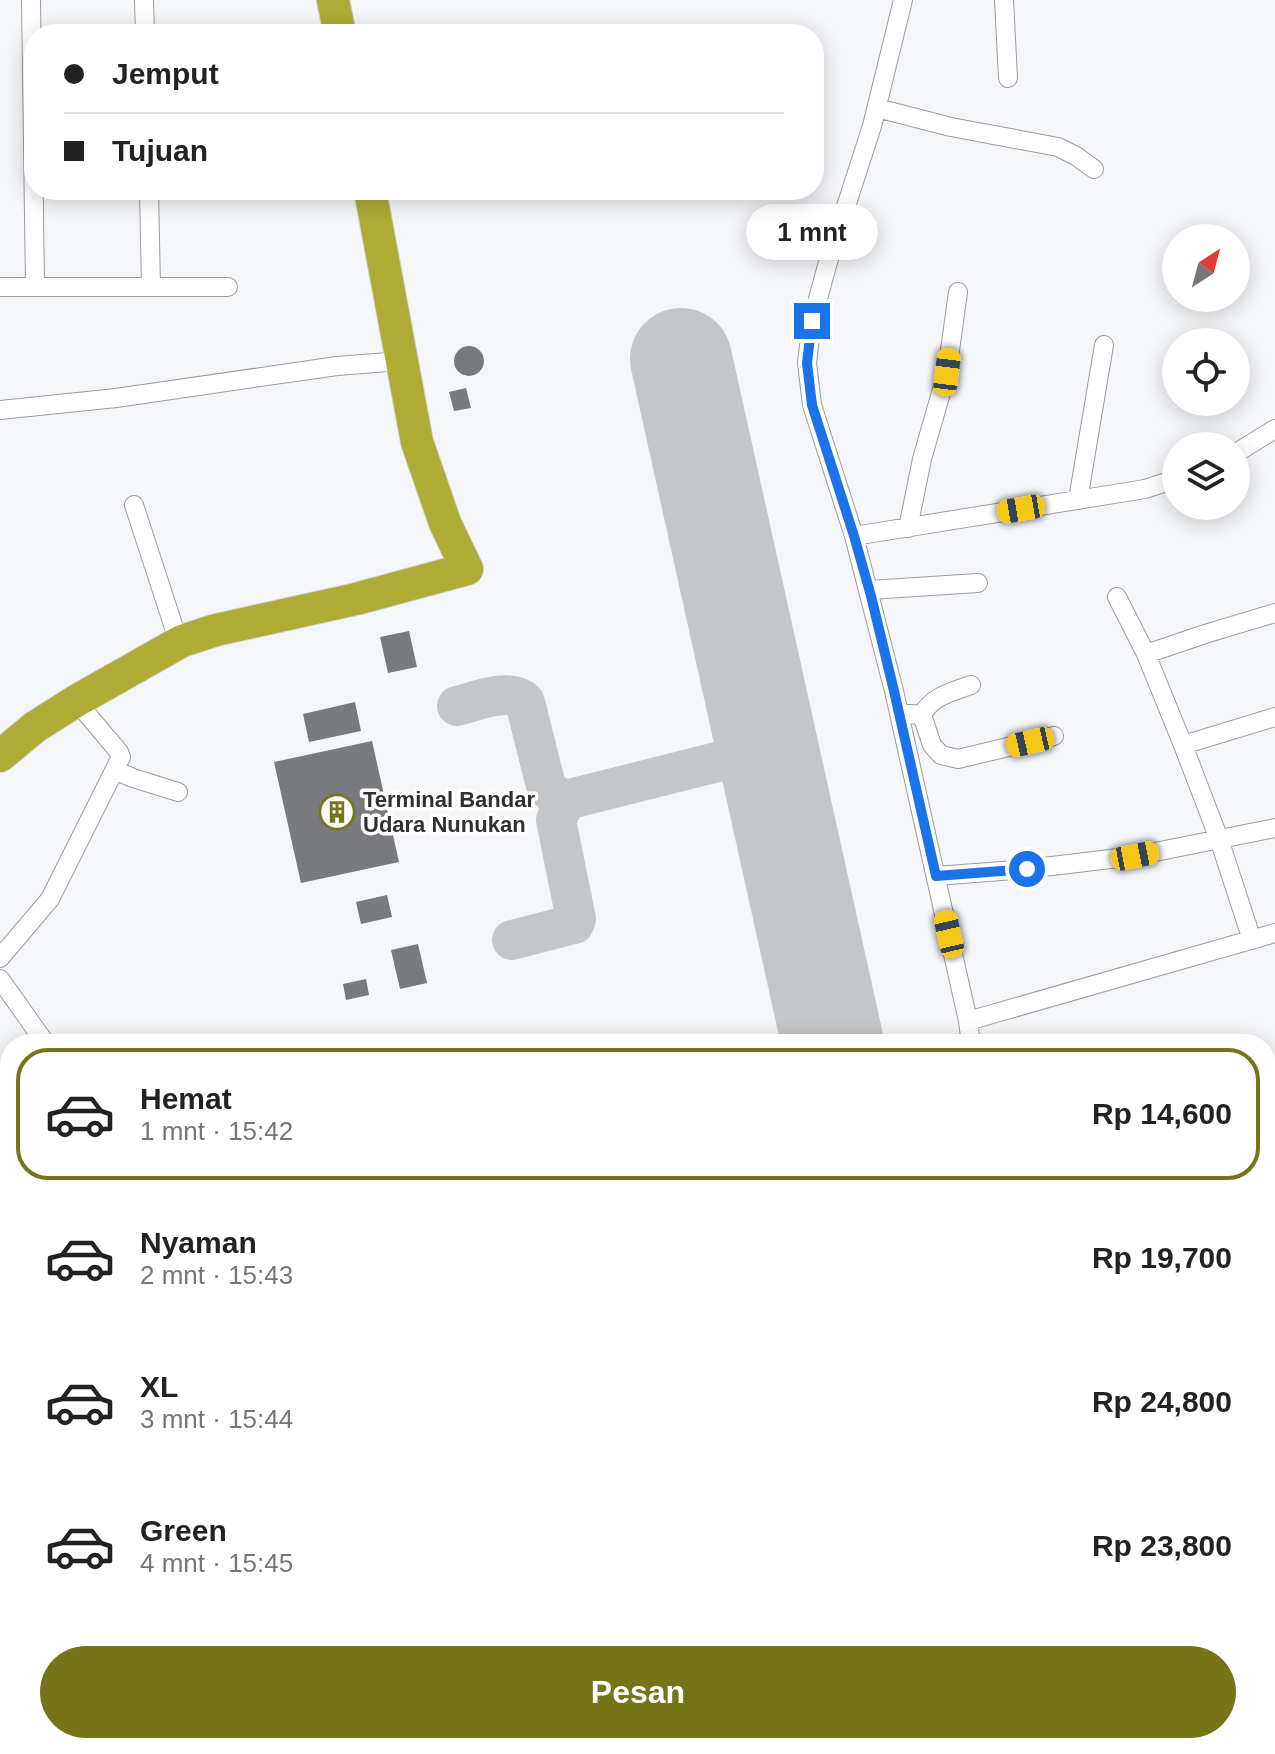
<!DOCTYPE html>
<html lang="id">
<meta charset="utf-8">
<style>
body{margin:0;font-family:Arial,sans-serif;background:#f2f2f2;color:#222;height:100vh;display:flex;flex-direction:column;font-size:30px;white-space:nowrap}
*{box-sizing:border-box;margin:0}
p{font-size:26px;color:#767676}
.icon{flex:none;width:44px;height:44px;fill:none;stroke:currentColor;stroke-width:2;stroke-linecap:round;stroke-linejoin:round}
.map{position:relative;flex:1;overflow:hidden}
.details{position:absolute;left:0px;top:1034px;width:1276px;height:720px;display:flex;flex-direction:column;background:#fff;border-radius:32px 32px 0 0;box-shadow:0 4px 20px #0003}
.details>*{flex:none}
.hud{position:absolute;left:24px;top:24px;width:800px;height:176px;border-radius:32px;box-shadow:0 4px 20px #0003;display:grid;align-content:center;height:176px;padding:0 40px;background:#fff}
.needle{width:52px;rotate:36deg}
.controls{position:absolute;left:1162px;top:224px;display:grid;gap:16px}
.controls a{display:grid;place-items:center;width:88px;height:88px;border-radius:50%;background:#fff;box-shadow:0 4px 20px #0003;font-size:40px}
.end{position:absolute;width:36px;height:36px;margin:-18px;border:10px solid #1a73e8;background:#fff;box-shadow:0 0 0 4px #fff}
.from{border-radius:50%}
.bubble{position:absolute;height:56px;border-radius:28px;background:#fff;box-shadow:0 4px 20px #0003;font-size:26px;font-weight:700;line-height:56px;text-align:center}
.car{position:absolute;width:24px;height:48px;margin:-24px -12px;border-radius:10px;box-shadow:0 0 6px 2px #0007;background:linear-gradient(#f5c518 24%,#345 0 40%,#f5c518 0 76%,#345 0 86%,#f5c518 0)}
.hud b{display:flex;align-items:center;gap:28px;height:76px;font-size:30px}
.hud b+b{border-top:2px solid #e0e0e0}
.hud i{width:20px;height:20px;background:#222}
ul{padding:14px 0 0;list-style:none}
li{display:flex;align-items:center;gap:24px;height:132px;margin:0 16px 12px;padding:0 24px;border:4px solid transparent;border-radius:32px}
li div{flex:1}
li b{display:block;font-size:30px}
li em{font-style:normal;font-weight:700}
li.current{border-color:#767419}
li>.icon{width:72px;height:72px;stroke-width:1.5}
.primary-button{display:flex;gap:16px;margin-top:auto;padding:16px 40px}
.primary-button a{flex:1;height:92px;border-radius:48px;background:#767419;color:#fff;font-size:32px;font-weight:700;line-height:92px;text-align:center}
.map>svg:first-child{display:block}
.lines{fill:none;stroke-linecap:round;stroke-linejoin:round}
.taxiway{stroke:#c4c6c8;stroke-width:40}
.runway{stroke:#c4c6c8;stroke-width:102}
.building{fill:#787a7d}
.street-casing{stroke:#999b9e;stroke-width:20}
.highway-casing{stroke:#d1d1d2;stroke-width:34}
.street{stroke:#fff;stroke-width:18}
.highway{stroke:#aeac34;stroke-width:32}
.route{stroke:#1a73e8;stroke-width:10}
.labels{text-anchor:middle;dominant-baseline:central;stroke-width:7;stroke-linejoin:round;paint-order:stroke}
.poi-label{font-size:22px;font-weight:bold;fill:#2f3031;stroke:#fff;text-anchor:start}
</style>
<div class="map">
<svg width="1275" height="1754" viewBox="0 0 1275 1754">
<rect width="100%" height="100%" fill="#f4f6fa"/>
<g class="lines">
<path class="taxiway" d="M457 706C476 701 510 687 525 702L546 786 554 795 566 800 733 758 751 737 761 718
M733 758 754 766 775 782
M512 940 574 924 576 919 556 820 566 800"/>
<path class="runway" d="M681 359 833 1044
M987 1744 989 1754"/>
</g>
<path class="building" d="M454 361a15 15 0 1 1 30 0a15 15 0 1 1-30 0Z
M466 388 471 408 454 411 449 392Z
M409 631 417 667 388 673 380 637Z
M355 702 361 731 309 742 303 714Z
M372 741 399 862 301 883 274 762Z
M387 895 392 917 361 924 356 902Z
M418 944 427 983 400 989 391 950Z
M366 979 369 995 346 1000 343 984Z"/>
<g class="lines">
<g class="street-casing">
<path id="street" d="M31 0 35 287
M144 0 145 34
M903 0 872 126 828 262 812 321 807 363 812 405 854 536 894 691 968 1021 971 1044
M1004 0 1008 78
M877 108 951 127 1058 147 1076 156 1094 169
M149 190 151 287
M0 287H228
M0 410 116 398 337 366 401 361
M1236 453 1275 429
M1078 500 1104 345
M134 505 179 643
M908 528 922 459 947 372 958 292
M854 536 1145 489 1176 479
M869 590 978 583
M1117 597 1146 654
M899 713 922 715 932 745 941 755 958 759 1054 736
M922 715C932 696 952 692 971 685
M1183 745 1146 654 1205 634 1275 613
M115 770 133 778 178 792
M936 876 1027 869 1135 856 1275 828
M1252 940 1219 839 1183 745 1275 717
M0 958 50 899 121 757 119 752 76 701
M0 979 46 1044
M968 1021 1275 933
M0 1151 10 1166
M0 1336 10 1350
M1266 1337 1275 1335
M0 1385 10 1371
M1266 1587 1275 1589
M1266 1659 1275 1660
M640 1744V1754
M1110 1744 1112 1754"/>
</g>
<g class="highway-casing">
<path id="highway" d="M333 0 340 34
M370 190 417 442 445 523 467 569
M0 756 35 727 76 701 182 641 216 630 356 599 467 569
M0 1667 10 1664
M231 1744 242 1754"/>
</g>
<use href="#street" class="street"/>
<use href="#highway" class="highway"/>
</g>
<g class="lines">
<path class="route" d="M812 321 807 363 812 405 854 536 871 596 894 691 936 876 1027 869"/>
</g>
<defs>
<g id="building-ring" transform="scale(1.8)"><circle r="9.5" fill="#fff" stroke="#767419" stroke-width="1.5"/><path d="M-4-6H4V6H1V3H-1V6H-4ZM-2.5-4.3h1.7v1.8h-1.7ZM.8-4.3h1.7v1.8H.8ZM-2.5-1h1.7V.8h-1.7ZM.8-1h1.7V.8H.8Z" fill="#767419"/></g>
</defs>
<g fill-rule="evenodd">
<use href="#building-ring" x="337" y="812"/>
</g>
<g class="labels">
<g class="poi-label">
<text x="363" y="799">Terminal Bandar<tspan x="363" dy="25">Udara Nunukan</tspan></text>
</g>
</g>
</svg>
<div class="controls">
<a><svg class="needle" viewBox="-14 -14 28 28"><path d="M0-13l5 13h-10z" fill="#e53935"/><path d="M0 13l5-13h-10z" fill="#767676"/></svg></a>
<a><svg class="icon" aria-label="locate" viewBox="0 0 24 24"><circle cx="12" cy="12" r="6"/><path d="M12 2v4M12 18v4M2 12h4M18 12h4"/></svg></a>
<a><svg class="icon" aria-label="layers" viewBox="0 0 24 24"><path d="M12 4l9 5-9 5-9-5zM3 14l9 5 9-5"/></svg></a>
</div>
<i class="end from" style="left:1027px;top:869px"></i>
<i class="end" style="left:812px;top:321px"></i>
<div class="bubble" style="left:746px;top:204px;width:132px">1 mnt</div>
<i class="car" style="left:947px;top:372px;rotate:7deg"></i>
<i class="car" style="left:1021px;top:509px;rotate:260deg"></i>
<i class="car" style="left:1030px;top:742px;rotate:257deg"></i>
<i class="car" style="left:1135px;top:856px;rotate:79deg"></i>
<i class="car" style="left:949px;top:934px;rotate:347deg"></i>
<div class="hud">
<b><i class="from"></i>Jemput</b>
<b><i></i>Tujuan</b>
</div>
<section class="details">
<ul>
<li class="current"><svg class="icon" aria-label="car" viewBox="0 0 24 24"><path d="M5 17H2v-5l4-1 3-4h7l3 4 3 1v5h-3M9 17h6M6 11h13"/><circle cx="7" cy="17" r="2"/><circle cx="17" cy="17" r="2"/></svg><div><b>Hemat</b><p>1 mnt · 15:42</p></div><em>Rp 14,600</em></li>
<li><svg class="icon" aria-label="car" viewBox="0 0 24 24"><path d="M5 17H2v-5l4-1 3-4h7l3 4 3 1v5h-3M9 17h6M6 11h13"/><circle cx="7" cy="17" r="2"/><circle cx="17" cy="17" r="2"/></svg><div><b>Nyaman</b><p>2 mnt · 15:43</p></div><em>Rp 19,700</em></li>
<li><svg class="icon" aria-label="car" viewBox="0 0 24 24"><path d="M5 17H2v-5l4-1 3-4h7l3 4 3 1v5h-3M9 17h6M6 11h13"/><circle cx="7" cy="17" r="2"/><circle cx="17" cy="17" r="2"/></svg><div><b>XL</b><p>3 mnt · 15:44</p></div><em>Rp 24,800</em></li>
<li><svg class="icon" aria-label="car" viewBox="0 0 24 24"><path d="M5 17H2v-5l4-1 3-4h7l3 4 3 1v5h-3M9 17h6M6 11h13"/><circle cx="7" cy="17" r="2"/><circle cx="17" cy="17" r="2"/></svg><div><b>Green</b><p>4 mnt · 15:45</p></div><em>Rp 23,800</em></li>
</ul>
<div class="primary-button"><a>Pesan</a></div>
</section>
</div>
